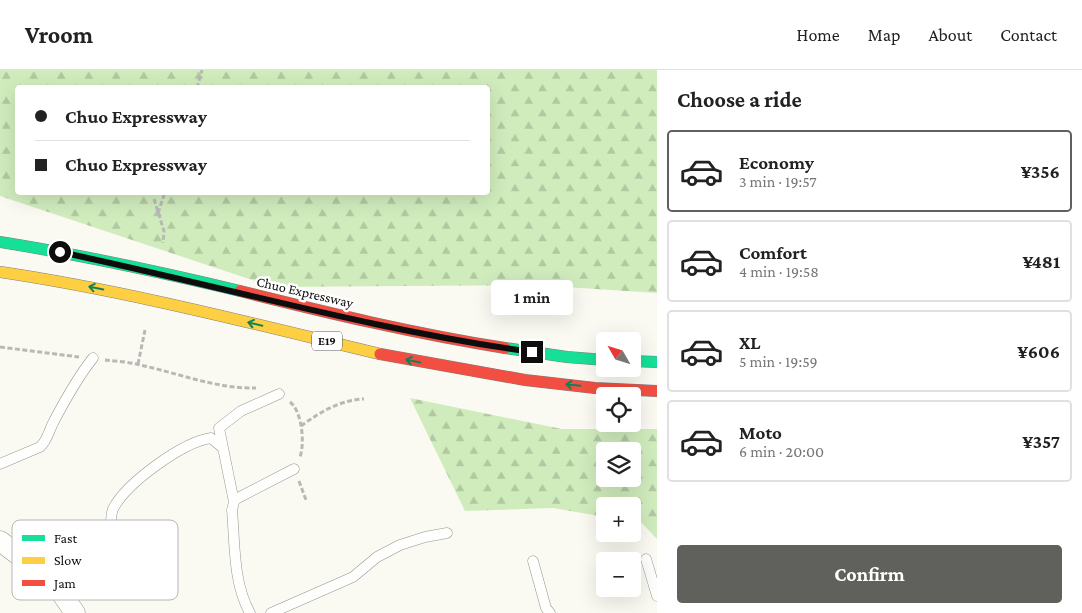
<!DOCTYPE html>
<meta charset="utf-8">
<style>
body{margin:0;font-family:"Crimson Pro",serif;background:#f2f2f2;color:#222;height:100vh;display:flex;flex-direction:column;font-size:19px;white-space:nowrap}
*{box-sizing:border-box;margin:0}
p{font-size:16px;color:#767676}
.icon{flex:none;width:28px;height:28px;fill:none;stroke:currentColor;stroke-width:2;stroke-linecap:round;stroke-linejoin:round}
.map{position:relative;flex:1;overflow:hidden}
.details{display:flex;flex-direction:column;background:#fff;width:425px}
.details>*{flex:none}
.guide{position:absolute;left:15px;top:15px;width:475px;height:110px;border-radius:5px;box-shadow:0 5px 20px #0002;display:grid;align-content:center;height:110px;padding:0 20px;background:#fff}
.needle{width:32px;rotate:309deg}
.buttons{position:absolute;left:596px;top:262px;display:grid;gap:10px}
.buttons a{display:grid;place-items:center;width:45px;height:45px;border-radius:5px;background:#fff;box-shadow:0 5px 20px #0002;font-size:25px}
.end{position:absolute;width:22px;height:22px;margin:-11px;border:6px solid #0d0d0d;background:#fff;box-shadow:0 0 0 2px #fff}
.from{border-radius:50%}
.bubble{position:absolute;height:35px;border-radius:5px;background:#fff;box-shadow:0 5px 20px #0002;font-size:16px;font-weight:700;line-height:35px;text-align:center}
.guide b{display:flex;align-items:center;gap:18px;height:48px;font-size:19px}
.guide b+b{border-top:1px solid #e0e0e0}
.guide i{width:12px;height:12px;background:#222}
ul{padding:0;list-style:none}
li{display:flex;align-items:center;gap:15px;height:82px;margin:0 10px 8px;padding:0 10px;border:2px solid #e0e0e0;border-radius:5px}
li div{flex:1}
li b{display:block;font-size:19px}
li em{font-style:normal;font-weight:700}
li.selected{border-color:#60605d}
li>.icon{width:45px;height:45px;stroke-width:1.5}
h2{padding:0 20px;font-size:22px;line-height:60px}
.action{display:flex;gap:10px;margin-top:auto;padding:10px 20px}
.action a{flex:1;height:58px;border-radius:5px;background:#60605d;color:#fff;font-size:20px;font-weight:700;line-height:58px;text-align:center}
header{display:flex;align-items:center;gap:30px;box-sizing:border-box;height:70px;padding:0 25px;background:#fff;border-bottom:1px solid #e0e0e0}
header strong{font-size:24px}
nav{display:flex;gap:28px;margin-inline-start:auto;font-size:18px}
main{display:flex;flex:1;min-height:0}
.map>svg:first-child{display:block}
.forest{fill:url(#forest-firs);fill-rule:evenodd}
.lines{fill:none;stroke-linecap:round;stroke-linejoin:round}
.lane-casing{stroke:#949490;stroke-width:11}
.street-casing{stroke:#949490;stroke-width:21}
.fast-casing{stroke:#81817d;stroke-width:12}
.slow-casing{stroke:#81817d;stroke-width:12}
.jam-casing{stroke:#81817d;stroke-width:12}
.path{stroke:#b8b8b6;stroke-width:3;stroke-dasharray:5 2.5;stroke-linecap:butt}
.lane{stroke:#fefefd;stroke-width:10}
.street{stroke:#fefefd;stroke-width:20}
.fast{stroke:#16e098;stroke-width:11}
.slow{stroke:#ffcf43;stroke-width:11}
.jam{stroke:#f24e42;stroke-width:11}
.oneway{stroke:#128159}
.route{stroke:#0d0d0d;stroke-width:6}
.labels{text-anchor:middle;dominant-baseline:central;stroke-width:5;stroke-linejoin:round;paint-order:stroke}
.shield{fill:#fff;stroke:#565656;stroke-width:1}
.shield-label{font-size:12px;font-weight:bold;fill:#0d0d0d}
.street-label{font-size:14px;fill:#0d0d0d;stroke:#fff}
.key{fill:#fff;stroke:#b6b6b6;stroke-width:1}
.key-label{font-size:14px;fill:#0d0d0d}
</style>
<header>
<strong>Vroom</strong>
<nav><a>Home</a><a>Map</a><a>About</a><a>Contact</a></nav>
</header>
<main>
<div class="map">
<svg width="657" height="543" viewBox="0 0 657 543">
<defs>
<pattern id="forest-firs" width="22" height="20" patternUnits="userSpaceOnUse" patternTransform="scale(1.25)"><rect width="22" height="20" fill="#d0ecbd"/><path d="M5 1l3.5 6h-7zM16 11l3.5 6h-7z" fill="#b1c9a1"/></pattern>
</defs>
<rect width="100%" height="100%" fill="#fbfaf2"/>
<path class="forest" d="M0 0H657V223L534 215 273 217 0 126ZM18 18H488V122H18Z
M410 328 562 359H657V469L642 453 633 451 632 436H605V447L553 438 465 441ZM605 381H632V409H605Z"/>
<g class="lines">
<g class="lane-casing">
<path id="lane" d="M0 394 40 377C47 371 49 361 53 353 65 330 77 308 93 288
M234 430 294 399
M646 489 657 526
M533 491 546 538 550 543
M47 507C60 491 76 477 94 467 98 465 104 463 107 460 113 455 110 445 113 439 126 413 183 372 211 368L223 378
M250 543C233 513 235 473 232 440L234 432 219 358 241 341 279 324
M271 543 353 507 377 487 400 475 425 467 447 463"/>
</g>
<g class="street-casing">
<path id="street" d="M0 471 53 511 75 543"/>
</g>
<g class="fast-casing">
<path id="fast" d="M0 172C81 185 161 202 240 221
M505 278 567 287 605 290
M632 291 657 292"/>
</g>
<g class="slow-casing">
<path id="slow" d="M0 202C128 221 254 254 380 284"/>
</g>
<g class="jam-casing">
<path id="jam" d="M240 221C328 243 416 264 505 278
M380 284 525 310 595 318 657 321"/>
</g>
<path class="path" d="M197 18 202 0
M154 129 164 161 163 173
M158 143 165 122
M0 277 79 287
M105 290C116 291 129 292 140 295 178 303 216 319 256 318
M138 294 145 260
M290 332C302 341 305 373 300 387
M301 356C320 342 340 330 364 329
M299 411 306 430"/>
<use href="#lane" class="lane"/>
<use href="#street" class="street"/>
<use href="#fast" class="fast"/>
<use href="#slow" class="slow"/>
<use href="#jam" class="jam"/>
</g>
<defs><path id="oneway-shaft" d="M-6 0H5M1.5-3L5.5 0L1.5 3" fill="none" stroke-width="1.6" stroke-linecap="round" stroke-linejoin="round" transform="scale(1.25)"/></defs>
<g class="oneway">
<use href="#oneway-shaft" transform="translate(96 218) rotate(-169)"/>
<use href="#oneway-shaft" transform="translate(255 254) rotate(-167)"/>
<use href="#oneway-shaft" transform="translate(413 291) rotate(-169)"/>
<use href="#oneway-shaft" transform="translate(573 315) rotate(-174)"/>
</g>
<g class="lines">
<path class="route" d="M60 182C217 215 372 260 532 282"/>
</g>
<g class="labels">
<rect class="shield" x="312" y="261.5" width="30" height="19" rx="4"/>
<g class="shield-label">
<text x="327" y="271">E19</text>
</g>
<g class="street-label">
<text transform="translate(305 222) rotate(13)">Chuo Expressway</text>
</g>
</g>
<rect x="12" y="450" width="166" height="80" rx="8" class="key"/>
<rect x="22" y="465" width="23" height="6" fill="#16e098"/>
<rect x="22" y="487" width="23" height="7" fill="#ffcf43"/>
<rect x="22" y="510" width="23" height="6" fill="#f24e42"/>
<g class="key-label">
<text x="54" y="473">Fast</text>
<text x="54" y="495">Slow</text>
<text x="54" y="518">Jam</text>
</g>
</svg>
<div class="buttons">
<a><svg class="needle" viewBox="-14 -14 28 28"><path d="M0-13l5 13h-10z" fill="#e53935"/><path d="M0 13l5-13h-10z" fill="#767676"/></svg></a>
<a><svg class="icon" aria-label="locate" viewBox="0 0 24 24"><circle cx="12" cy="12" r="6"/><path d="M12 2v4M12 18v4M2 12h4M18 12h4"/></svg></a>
<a><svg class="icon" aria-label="layers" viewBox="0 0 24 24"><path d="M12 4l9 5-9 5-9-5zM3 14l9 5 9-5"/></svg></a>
<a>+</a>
<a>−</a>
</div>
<i class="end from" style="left:60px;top:182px"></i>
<i class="end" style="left:532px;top:282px"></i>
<div class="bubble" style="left:491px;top:210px;width:82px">1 min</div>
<div class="guide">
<b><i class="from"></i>Chuo Expressway</b>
<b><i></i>Chuo Expressway</b>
</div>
</div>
<section class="details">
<h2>Choose a ride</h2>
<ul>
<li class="selected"><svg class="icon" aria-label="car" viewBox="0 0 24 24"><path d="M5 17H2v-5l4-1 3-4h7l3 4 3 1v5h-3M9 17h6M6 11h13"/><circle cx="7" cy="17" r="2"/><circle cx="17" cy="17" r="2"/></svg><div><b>Economy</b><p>3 min · 19:57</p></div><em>¥356</em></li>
<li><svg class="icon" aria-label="car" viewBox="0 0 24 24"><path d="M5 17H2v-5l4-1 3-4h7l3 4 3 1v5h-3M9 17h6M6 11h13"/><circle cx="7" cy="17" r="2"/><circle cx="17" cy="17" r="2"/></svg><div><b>Comfort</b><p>4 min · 19:58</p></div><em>¥481</em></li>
<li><svg class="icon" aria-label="car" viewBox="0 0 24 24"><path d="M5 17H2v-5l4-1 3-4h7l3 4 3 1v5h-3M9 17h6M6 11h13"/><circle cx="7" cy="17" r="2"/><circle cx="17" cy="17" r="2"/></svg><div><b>XL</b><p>5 min · 19:59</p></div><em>¥606</em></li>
<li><svg class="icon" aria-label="car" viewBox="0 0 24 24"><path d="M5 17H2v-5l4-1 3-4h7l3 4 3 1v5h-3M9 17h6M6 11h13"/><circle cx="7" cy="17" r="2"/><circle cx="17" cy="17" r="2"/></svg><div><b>Moto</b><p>6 min · 20:00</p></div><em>¥357</em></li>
</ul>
<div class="action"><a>Confirm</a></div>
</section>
</main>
